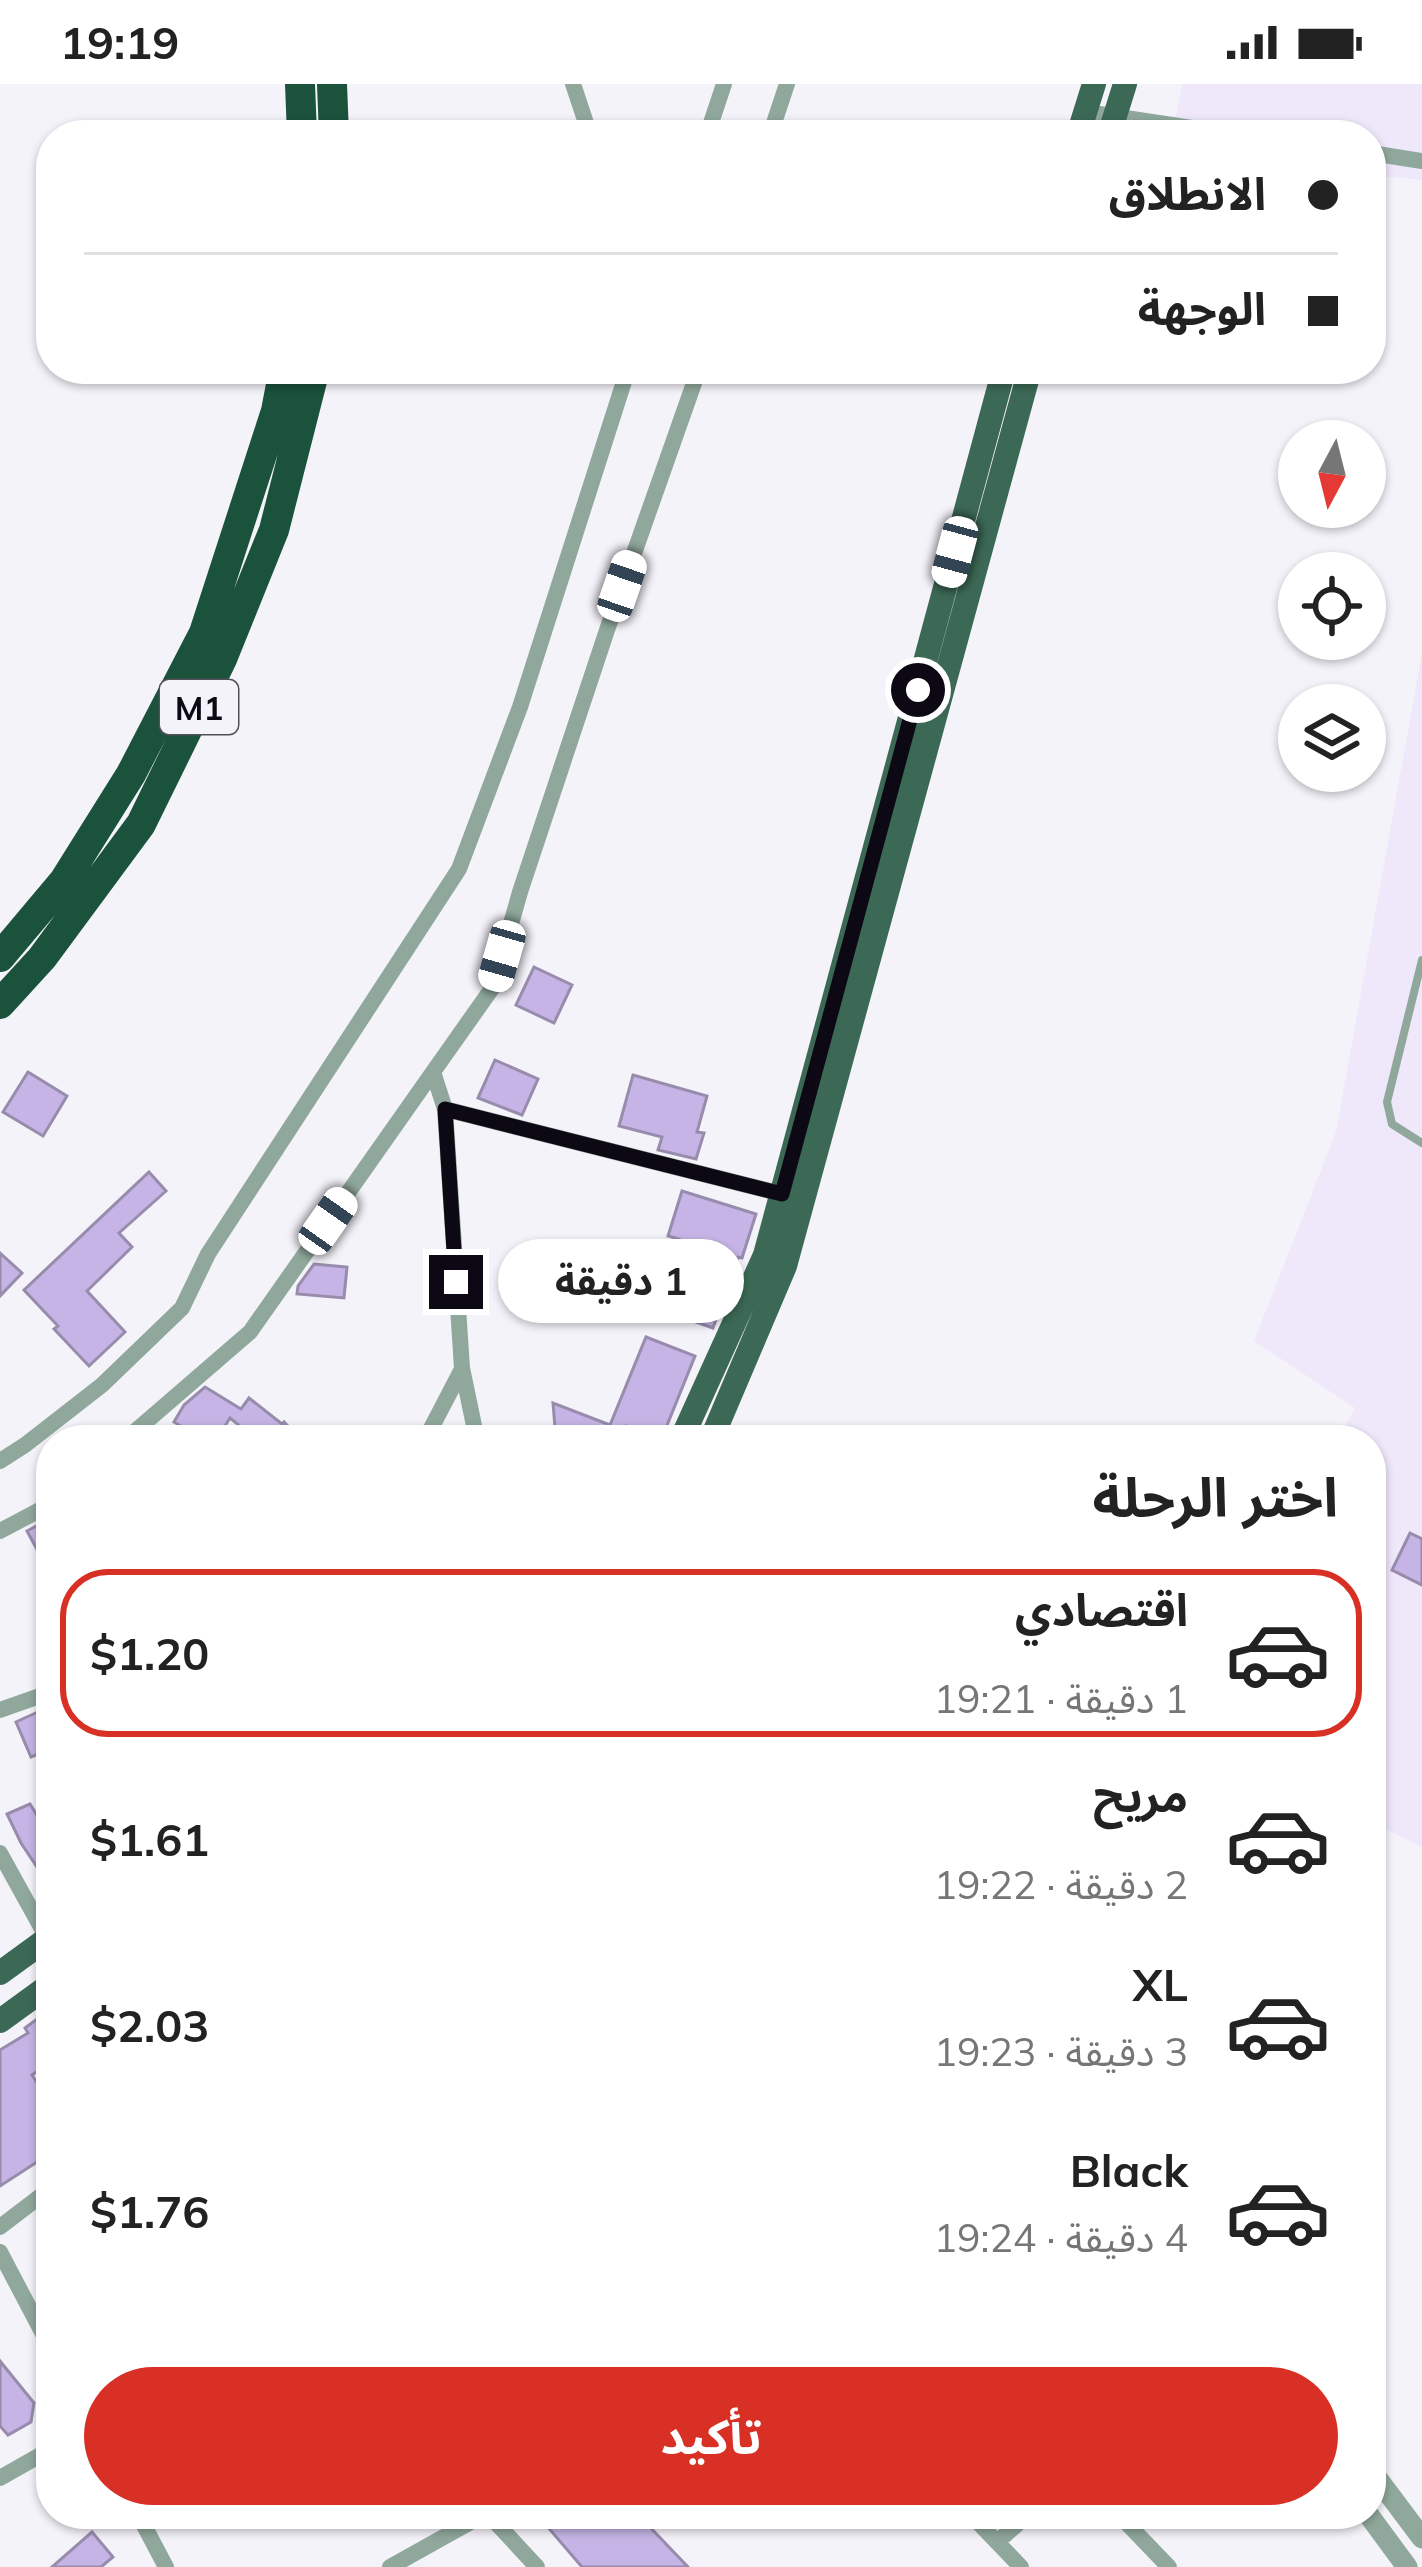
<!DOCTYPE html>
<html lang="ar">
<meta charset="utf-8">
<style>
body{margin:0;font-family:Mulish,"Noto Sans Arabic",sans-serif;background:#f2f2f2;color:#222;direction:rtl;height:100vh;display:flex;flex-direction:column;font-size:45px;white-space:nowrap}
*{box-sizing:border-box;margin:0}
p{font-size:39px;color:#767676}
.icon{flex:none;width:66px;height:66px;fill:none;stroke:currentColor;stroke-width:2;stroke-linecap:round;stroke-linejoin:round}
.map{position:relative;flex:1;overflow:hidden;direction:ltr}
.side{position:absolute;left:36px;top:1341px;width:1350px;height:1104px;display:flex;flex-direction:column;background:#fff;border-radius:48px;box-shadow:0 3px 9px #0004;direction:rtl}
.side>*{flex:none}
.top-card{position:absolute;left:36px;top:36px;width:1350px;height:264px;border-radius:48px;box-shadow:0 3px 9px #0004;direction:rtl;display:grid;align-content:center;height:264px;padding:0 48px;background:#fff}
.needle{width:78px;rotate:187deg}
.fabs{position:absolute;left:1278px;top:336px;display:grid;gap:24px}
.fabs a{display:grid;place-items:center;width:108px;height:108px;border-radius:50%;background:#fff;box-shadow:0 3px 9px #0004;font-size:60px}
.end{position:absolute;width:54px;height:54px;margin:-27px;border:15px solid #0d0914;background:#fff;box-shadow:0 0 0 6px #fff}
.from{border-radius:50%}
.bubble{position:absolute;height:84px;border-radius:42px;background:#fff;box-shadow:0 3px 9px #0004;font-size:39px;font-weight:700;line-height:84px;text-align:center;direction:rtl}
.car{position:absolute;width:36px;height:72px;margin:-36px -18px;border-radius:15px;box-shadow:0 0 9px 3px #0007;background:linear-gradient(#fff 24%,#345 0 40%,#fff 0 76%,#345 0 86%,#fff 0)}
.top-card b{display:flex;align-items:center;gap:42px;height:114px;font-size:45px}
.top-card b+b{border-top:3px solid #e0e0e0}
.top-card i{width:30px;height:30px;background:#222}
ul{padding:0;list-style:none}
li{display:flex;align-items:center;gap:36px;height:168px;margin:0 24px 18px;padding:0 24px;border:6px solid transparent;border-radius:48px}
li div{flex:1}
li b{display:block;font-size:45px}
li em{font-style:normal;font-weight:700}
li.current{border-color:#d93025}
li>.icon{width:108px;height:108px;stroke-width:1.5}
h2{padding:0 48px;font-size:54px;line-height:144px}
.action{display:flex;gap:24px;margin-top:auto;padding:24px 48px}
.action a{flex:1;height:138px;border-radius:72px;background:#d93025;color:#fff;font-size:48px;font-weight:700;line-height:138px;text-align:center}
.status{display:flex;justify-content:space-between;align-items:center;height:84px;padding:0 60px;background:#fff;direction:ltr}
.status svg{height:33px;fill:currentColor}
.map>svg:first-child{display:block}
.built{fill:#eee8fa}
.building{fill:#c5b4e5;stroke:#988cad;stroke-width:3}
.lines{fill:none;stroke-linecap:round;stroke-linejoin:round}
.service{stroke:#90a89c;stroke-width:8}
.minor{stroke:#90a89c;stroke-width:16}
.tertiary{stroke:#90a89c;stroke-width:21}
.primary{stroke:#3c6955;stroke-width:24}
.motorway{stroke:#1a523c;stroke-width:30}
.route{stroke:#0d0914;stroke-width:15}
.labels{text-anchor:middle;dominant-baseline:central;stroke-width:12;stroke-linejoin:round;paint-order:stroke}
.shield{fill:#f5f3fa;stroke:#534f59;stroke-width:3}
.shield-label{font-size:33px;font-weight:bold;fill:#0d0914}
</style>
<div class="status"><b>19:19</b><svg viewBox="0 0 49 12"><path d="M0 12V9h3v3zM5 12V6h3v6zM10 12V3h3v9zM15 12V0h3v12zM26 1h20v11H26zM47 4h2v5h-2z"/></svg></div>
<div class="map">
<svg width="1422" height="2483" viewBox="0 0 1422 2483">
<rect width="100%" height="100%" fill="#f5f3fa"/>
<path class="built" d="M1182 0H1422V96L1371 91V51H1172Z
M1422 569V1763L1371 1738V1356H1337L1355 1324 1254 1257 1336 1048Z"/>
<path class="building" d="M534 883 572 901 554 939 516 921Z
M495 976 538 995 522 1031 478 1014Z
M28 988 67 1012 43 1052 3 1028Z
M633 991 707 1012 697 1048 704 1049 696 1075 658 1066 662 1053 619 1042Z
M149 1088 166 1107 119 1149 132 1163 87 1207 125 1248 89 1282 54 1245 58 1242 24 1206Z
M682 1107 756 1130 742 1174 738 1173 713 1244 654 1223 679 1155 668 1152Z
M0 1169 22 1189 0 1212Z
M314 1180 347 1183 344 1214 297 1210 298 1202Z
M646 1253 695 1272 661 1356 626 1342 624 1346 647 1356H556L553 1319 610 1341Z
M205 1303 241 1325 249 1314 282 1340 284 1338 301 1356H257L230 1334 216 1356H204L174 1338 184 1321Z
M51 1434V1491L27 1447Z
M1410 1449 1422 1455V1501L1392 1486Z
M51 1622V1665L31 1673 16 1638Z
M30 1720 51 1754V1804L21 1759 7 1730Z
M51 1925V1978L32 1991 51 2020V2069L0 2102V1966L28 1949 25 1944Z
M0 2277 34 2319 31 2338 8 2351 0 2342Z
M560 2430H656L646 2439 688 2483H582L546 2441Z
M92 2448 113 2473 101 2483H52Z"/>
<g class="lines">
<path class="service" d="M1422 876 1387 1018 1392 1040 1422 1059"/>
<path class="minor" d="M573 0 590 51
M1086 28 1238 51
M707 51 724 0
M770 51 787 0
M1371 69 1422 77
M433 988 493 903 520 808 607 546 699 285
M445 1025 782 1110
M125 1356 250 1248 433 988 445 1025 462 1284 477 1356
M425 1356 462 1285
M0 1377 25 1361 102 1301 182 1224 208 1170 459 785 520 623 628 285
M0 1447 51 1420
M0 1626 51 1608
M0 1769 47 1854
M0 2143 51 2104
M0 2168 51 2265
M0 2394 51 2365
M138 2430 166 2483
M488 2430 537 2483
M970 2430 1021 2483
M1118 2430 1169 2483
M997 2458 1029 2430
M390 2483 485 2430"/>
<path class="tertiary" d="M1371 2386 1422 2454
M1368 2430 1407 2483"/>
<path class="primary" d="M1078 51 1094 0
M1109 51 1125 0
M681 1356 765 1171 1004 285
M711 1356 785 1182 1030 285
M0 1889 51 1852
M0 1937 51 1900"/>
<path class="motorway" d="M300 0 302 51
M332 0 334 51
M0 873 64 797 131 690 204 549 276 327 284 285
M0 920 42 874 141 740 222 575 274 446 315 285"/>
</g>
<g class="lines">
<path class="route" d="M456 1198 445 1025 782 1110 918 606"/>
</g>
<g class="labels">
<rect class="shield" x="160" y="596" width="78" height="54" rx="9"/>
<g class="shield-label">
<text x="199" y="623">M1</text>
</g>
</g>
</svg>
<div class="fabs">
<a><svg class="needle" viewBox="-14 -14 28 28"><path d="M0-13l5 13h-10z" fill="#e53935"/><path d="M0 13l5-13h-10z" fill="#767676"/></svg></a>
<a><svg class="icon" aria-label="locate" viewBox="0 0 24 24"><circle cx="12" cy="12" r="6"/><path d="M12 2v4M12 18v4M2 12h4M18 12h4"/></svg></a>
<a><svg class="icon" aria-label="layers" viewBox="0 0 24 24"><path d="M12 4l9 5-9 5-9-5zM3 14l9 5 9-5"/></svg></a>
</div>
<i class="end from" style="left:918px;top:606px"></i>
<i class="end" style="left:456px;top:1198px"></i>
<div class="bubble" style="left:498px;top:1155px;width:246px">1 دقيقة</div>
<i class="car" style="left:955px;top:468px;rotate:195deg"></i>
<i class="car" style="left:622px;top:502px;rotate:19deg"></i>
<i class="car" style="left:502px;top:872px;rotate:196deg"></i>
<i class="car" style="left:328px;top:1137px;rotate:35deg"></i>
<div class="top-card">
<b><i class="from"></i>الانطلاق</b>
<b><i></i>الوجهة</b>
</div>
<section class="side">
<h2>اختر الرحلة</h2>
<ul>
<li class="current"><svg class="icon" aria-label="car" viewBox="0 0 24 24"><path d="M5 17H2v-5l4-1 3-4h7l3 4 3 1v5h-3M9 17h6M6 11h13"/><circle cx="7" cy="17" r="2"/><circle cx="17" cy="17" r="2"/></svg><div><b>اقتصادي</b><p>1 دقيقة · 19:21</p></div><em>$1.20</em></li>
<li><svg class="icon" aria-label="car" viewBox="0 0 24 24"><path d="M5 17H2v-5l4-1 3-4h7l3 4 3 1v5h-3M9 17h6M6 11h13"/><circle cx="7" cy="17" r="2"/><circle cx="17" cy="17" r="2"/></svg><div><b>مريح</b><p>2 دقيقة · 19:22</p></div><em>$1.61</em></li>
<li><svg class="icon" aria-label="car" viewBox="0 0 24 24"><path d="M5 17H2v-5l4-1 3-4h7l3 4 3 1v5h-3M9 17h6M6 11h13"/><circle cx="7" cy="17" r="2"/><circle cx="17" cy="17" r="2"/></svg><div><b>XL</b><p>3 دقيقة · 19:23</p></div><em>$2.03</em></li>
<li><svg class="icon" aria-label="car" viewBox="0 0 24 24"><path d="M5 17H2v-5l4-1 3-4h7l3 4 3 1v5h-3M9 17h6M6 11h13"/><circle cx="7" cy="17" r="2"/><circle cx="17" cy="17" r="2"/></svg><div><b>Black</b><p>4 دقيقة · 19:24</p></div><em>$1.76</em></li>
</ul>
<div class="action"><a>تأكيد</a></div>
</section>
</div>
